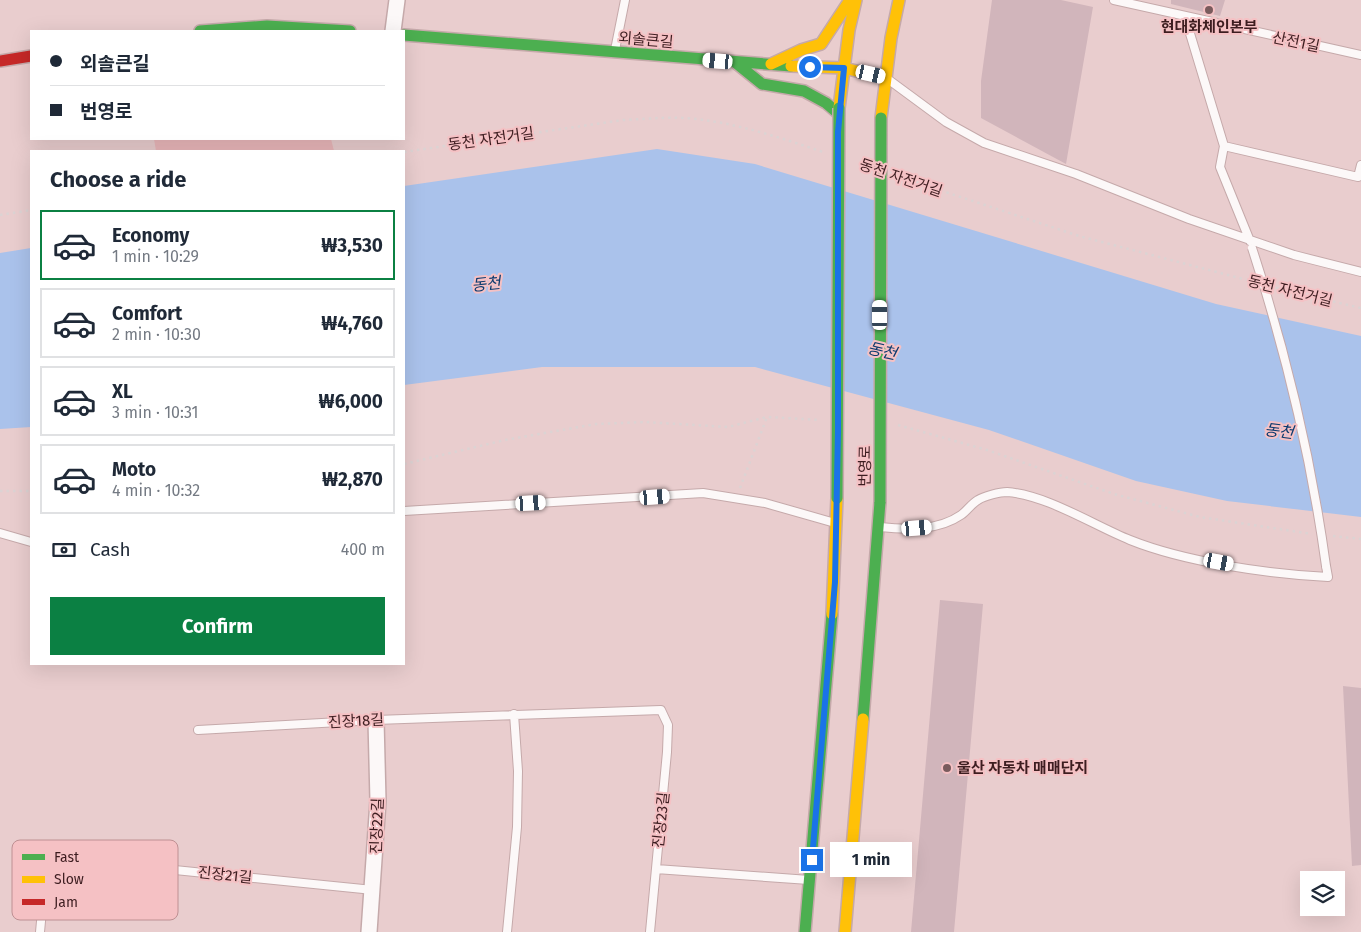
<!DOCTYPE html>
<meta charset="utf-8">
<style>
body{margin:0;font-family:"Fira Sans","Noto Sans KR",sans-serif;background:#f2f2f3;color:#1f2937;height:100vh;display:flex;flex-direction:column;font-size:19px;white-space:nowrap}
*{box-sizing:border-box;margin:0}
p{font-size:16px;color:#747a83}
.icon{flex:none;width:28px;height:28px;fill:none;stroke:currentColor;stroke-width:2;stroke-linecap:round;stroke-linejoin:round}
.map{position:relative;flex:1;overflow:hidden}
.drawer{position:absolute;left:30px;top:150px;width:375px;height:515px;display:flex;flex-direction:column;background:#fff;border-radius:0px;box-shadow:0 5px 20px #0002}
.drawer>*{flex:none}
.banner{position:absolute;left:30px;top:30px;width:375px;height:110px;border-radius:0px;box-shadow:0 5px 20px #0002;display:grid;align-content:center;height:110px;padding:0 20px;background:#fff}
.buttons{position:absolute;left:1300px;top:871px;display:grid;gap:10px}
.buttons a{display:grid;place-items:center;width:45px;height:45px;border-radius:0px;background:#fff;box-shadow:0 5px 20px #0002;font-size:25px}
.end{position:absolute;width:22px;height:22px;margin:-11px;border:6px solid #1a73e8;background:#fff;box-shadow:0 0 0 2px #fff}
.from{border-radius:50%}
.bubble{position:absolute;height:35px;border-radius:0px;background:#fff;box-shadow:0 5px 20px #0002;font-size:16px;font-weight:700;line-height:35px;text-align:center}
.car{position:absolute;width:15px;height:30px;margin:-15px -8px;border-radius:6px;box-shadow:0 0 4px 1px #0007;background:linear-gradient(#fff 24%,#345 0 40%,#fff 0 76%,#345 0 86%,#fff 0)}
.banner b{display:flex;align-items:center;gap:18px;height:48px;font-size:19px}
.banner b+b{border-top:1px solid #e0e1e3}
.banner i{width:12px;height:12px;background:#1f2937}
ul{padding:0;list-style:none}
li{display:flex;align-items:center;gap:15px;height:70px;margin:0 10px 8px;padding:0 10px;border:2px solid #e0e1e3;border-radius:0px}
li div{flex:1}
li b{display:block;font-size:19px}
li em{font-style:normal;font-weight:700}
li.on{border-color:#0b8043}
li>.icon{width:45px;height:45px;stroke-width:1.5}
h2{padding:0 20px;font-size:22px;line-height:60px}
.pay{display:flex;align-items:center;gap:12px;height:55px;padding:0 20px;font-size:19px}
.pay p{margin-inline-start:auto}
.cta{display:flex;gap:10px;margin-top:auto;padding:10px 20px}
.cta a{flex:1;height:58px;border-radius:0px;background:#0b8043;color:#fff;font-size:20px;font-weight:700;line-height:58px;text-align:center}
.map>svg:first-child{display:block}
.green{fill:#eab7ba}
.water{fill:#aac2eb}
.building{fill:#d1b5bb}
.lines{fill:none;stroke-linecap:round;stroke-linejoin:round}
.lane-casing{stroke:#c5a9aa;stroke-width:10}
.street-casing{stroke:#c5a9aa;stroke-width:18}
.fast-casing{stroke:#c5a9aa;stroke-width:14}
.slow-casing{stroke:#c5a9aa;stroke-width:14}
.jam-casing{stroke:#c5a9aa;stroke-width:14}
.path{stroke:#dcd3d3;stroke-width:2.5;stroke-dasharray:2.5 4;stroke-linecap:butt}
.lane{stroke:#fcf8f8;stroke-width:8}
.street{stroke:#fcf8f8;stroke-width:15}
.fast{stroke:#4caf50;stroke-width:11}
.slow{stroke:#ffc107;stroke-width:11}
.jam{stroke:#c62828;stroke-width:11}
.lane-bridge-casing{stroke:#c5a9aa;stroke-width:10;stroke-linecap:butt}
.fast-bridge-casing{stroke:#c5a9aa;stroke-width:14;stroke-linecap:butt}
.lane-bridge{stroke:#fcf8f8;stroke-width:8}
.fast-bridge{stroke:#4caf50;stroke-width:11}
.route{stroke:#1a73e8;stroke-width:6}
.poi-dot{fill:#795b5d;stroke:#f5c1c4;stroke-width:2}
.labels{text-anchor:middle;dominant-baseline:central;stroke-width:4;stroke-linejoin:round;paint-order:stroke}
.poi-label{font-size:15px;font-weight:bold;fill:#3d1d20;stroke:#f5c1c4}
.street-label{font-size:15px;fill:#3d1d20;stroke:#f5c1c4}
.water-label{font-size:16px;font-style:italic;fill:#0c3a6e;stroke:#f5c1c4}
.key{fill:#f5c1c4;stroke:#be9093;stroke-width:1}
.key-label{font-size:14px;fill:#3d1d20}
</style>
<div class="map">
<svg width="1361" height="932" viewBox="0 0 1361 932">
<rect width="100%" height="100%" fill="#e9cdce"/>
<path class="green" d="M154 139H331L334 151H156Z"/>
<path class="water" d="M657 149 755 164 1216 304 1361 336V517L1227 501 1136 481 989 430 755 367H542L404 385V186Z
M31 248V427L0 429V253Z"/>
<path class="building" d="M992 0H1061L1093 7 1066 164 981 118V81Z
M1171 0H1225L1220 16 1171 4Z
M940 600 983 604 954 932H911Z
M1343 686 1361 688V865L1352 866Z"/>
<g class="lines">
<g class="lane-casing">
<path id="lane" d="M1114 0 1361 55
M1185 17 1224 146
M615 50 625 0
M889 80 946 122 984 143 1076 174 1189 219 1294 255 1361 272
M1250 241 1220 167 1224 146 1358 177 1361 165
M404 511 703 493 765 503 835 523
M880 527C906 530 938 531 961 515 967 511 971 504 978 500 984 496 1000 492 1007 492 1047 495 1093 525 1130 540 1185 562 1268 574 1328 577L1326 566
M0 533 31 542
M198 730 376 720 661 710 668 725 667 752 650 932
M47 857 373 890
M656 869 809 880
M40 932 48 846
M507 932 517 827 518 771 514 714"/>
</g>
<g class="street-casing">
<path id="street" d="M393 31 397 0
M369 932 378 801 376 720"/>
</g>
<g class="fast-casing">
<path id="fast" d="M200 31 267 26 350 31
M404 35 791 66
M736 63 762 84 804 91 826 103 839 114
M863 719 880 502
M805 932 832 614"/>
</g>
<g class="slow-casing">
<path id="slow" d="M771 64 801 50 821 44 850 0
M791 66 844 68 885 78
M839 108 849 30 856 0
M881 118 891 38 899 0
M832 614 837 498
M845 932 863 719"/>
</g>
<g class="jam-casing">
<path id="jam" d="M0 61 31 56"/>
</g>
<path class="path" d="M404 152 623 120C648 119 672 116 696 119 740 124 781 138 823 152
M897 176 1079 236 1251 281
M0 215 31 210
M1276 288 1361 308
M898 425 987 450 1114 494 1200 517 1312 534
M404 464 505 440 596 424 645 422 728 427 767 417 820 420
M740 488 767 417
M0 491H31
M1333 536 1361 539"/>
<use href="#lane" class="lane"/>
<use href="#street" class="street"/>
<use href="#fast" class="fast"/>
<use href="#slow" class="slow"/>
<use href="#jam" class="jam"/>
<g class="lane-bridge-casing">
<path id="lane-bridge" d="M1252 248C1286 352 1311 457 1326 566"/>
</g>
<g class="fast-bridge-casing">
<path id="fast-bridge" d="M837 498 839 108
M880 502 881 118"/>
</g>
<use href="#lane-bridge" class="lane-bridge"/>
<use href="#fast-bridge" class="fast-bridge"/>
</g>
<g class="lines">
<path class="route" d="M810 67 844 68 838 132V431L835 582 812 860"/>
</g>
<g class="poi-dot">
<circle cx="1209" cy="10" r="5"/>
<circle cx="947" cy="768" r="5"/>
</g>
<g class="labels">
<g class="poi-label">
<text x="1209" y="27">현대화체인본부</text>
<text x="957" y="768" text-anchor="start">울산 자동차 매매단지</text>
</g>
<g class="street-label">
<text transform="translate(646 40) rotate(5)">외솔큰길</text>
<text transform="translate(1296 42) rotate(12)">산전1길</text>
<text transform="translate(491 139) rotate(-8)">동천 자전거길</text>
<text transform="translate(901 178) rotate(19)">동천 자전거길</text>
<text transform="translate(1290 291) rotate(14)">동천 자전거길</text>
<text transform="translate(865 466) rotate(-89)">번영로</text>
<text transform="translate(356 721) rotate(-3)">진장18길</text>
<text transform="translate(661 820) rotate(-84)">진장23길</text>
<text transform="translate(377 826) rotate(-88)">진장22길</text>
<text transform="translate(225 875) rotate(6)">진장21길</text>
</g>
<g class="water-label">
<text transform="translate(486 284) rotate(-6)">동천</text>
<text transform="translate(882 351) rotate(13)">동천</text>
<text transform="translate(1279 431) rotate(7)">동천</text>
</g>
</g>
<rect x="12" y="840" width="166" height="80" rx="8" class="key"/>
<rect x="22" y="854" width="23" height="6" fill="#4caf50"/>
<rect x="22" y="876" width="23" height="7" fill="#ffc107"/>
<rect x="22" y="899" width="23" height="6" fill="#c62828"/>
<g class="key-label">
<text x="54" y="862">Fast</text>
<text x="54" y="884">Slow</text>
<text x="54" y="907">Jam</text>
</g>
</svg>
<div class="buttons">
<a><svg class="icon" aria-label="layers" viewBox="0 0 24 24"><path d="M12 4l9 5-9 5-9-5zM3 14l9 5 9-5"/></svg></a>
</div>
<i class="end from" style="left:810px;top:67px"></i>
<i class="end" style="left:812px;top:860px"></i>
<div class="bubble" style="left:830px;top:842px;width:82px">1 min</div>
<i class="car" style="left:718px;top:61px;rotate:275deg"></i>
<i class="car" style="left:871px;top:74px;rotate:103deg"></i>
<i class="car" style="left:880px;top:315px;rotate:0deg"></i>
<i class="car" style="left:655px;top:497px;rotate:86deg"></i>
<i class="car" style="left:531px;top:503px;rotate:87deg"></i>
<i class="car" style="left:917px;top:528px;rotate:85deg"></i>
<i class="car" style="left:1219px;top:562px;rotate:100deg"></i>
<div class="banner">
<b><i class="from"></i>외솔큰길</b>
<b><i></i>번영로</b>
</div>
<section class="drawer">
<h2>Choose a ride</h2>
<ul>
<li class="on"><svg class="icon" aria-label="car" viewBox="0 0 24 24"><path d="M5 17H2v-5l4-1 3-4h7l3 4 3 1v5h-3M9 17h6M6 11h13"/><circle cx="7" cy="17" r="2"/><circle cx="17" cy="17" r="2"/></svg><div><b>Economy</b><p>1 min · 10:29</p></div><em>₩3,530</em></li>
<li><svg class="icon" aria-label="car" viewBox="0 0 24 24"><path d="M5 17H2v-5l4-1 3-4h7l3 4 3 1v5h-3M9 17h6M6 11h13"/><circle cx="7" cy="17" r="2"/><circle cx="17" cy="17" r="2"/></svg><div><b>Comfort</b><p>2 min · 10:30</p></div><em>₩4,760</em></li>
<li><svg class="icon" aria-label="car" viewBox="0 0 24 24"><path d="M5 17H2v-5l4-1 3-4h7l3 4 3 1v5h-3M9 17h6M6 11h13"/><circle cx="7" cy="17" r="2"/><circle cx="17" cy="17" r="2"/></svg><div><b>XL</b><p>3 min · 10:31</p></div><em>₩6,000</em></li>
<li><svg class="icon" aria-label="car" viewBox="0 0 24 24"><path d="M5 17H2v-5l4-1 3-4h7l3 4 3 1v5h-3M9 17h6M6 11h13"/><circle cx="7" cy="17" r="2"/><circle cx="17" cy="17" r="2"/></svg><div><b>Moto</b><p>4 min · 10:32</p></div><em>₩2,870</em></li>
</ul>
<div class="pay"><svg class="icon" aria-label="cash" viewBox="0 0 24 24"><path d="M3 7h18v10H3z"/><circle cx="12" cy="12" r="2"/></svg>Cash<p>400 m</p></div>
<div class="cta"><a>Confirm</a></div>
</section>
</div>
